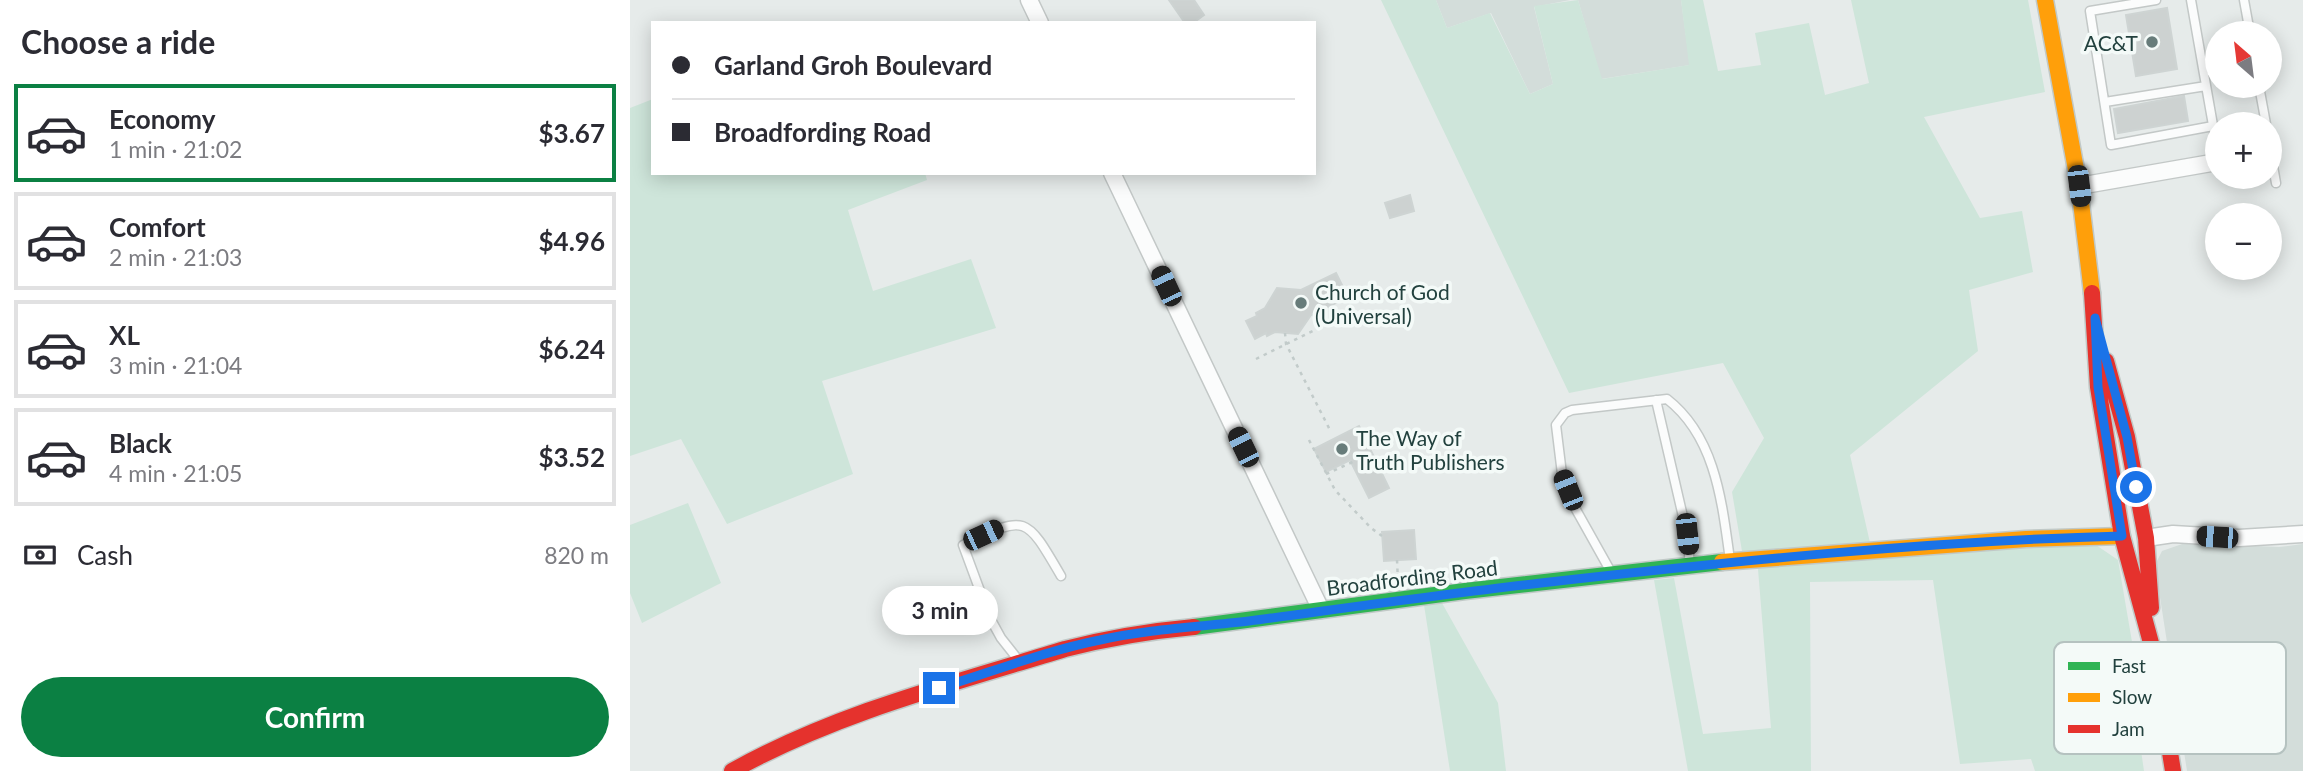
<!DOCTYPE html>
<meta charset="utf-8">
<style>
body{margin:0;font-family:Lato,sans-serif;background:#f7f7f7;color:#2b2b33;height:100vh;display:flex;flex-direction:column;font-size:26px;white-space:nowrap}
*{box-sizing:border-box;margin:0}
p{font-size:23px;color:#7c7c81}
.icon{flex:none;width:38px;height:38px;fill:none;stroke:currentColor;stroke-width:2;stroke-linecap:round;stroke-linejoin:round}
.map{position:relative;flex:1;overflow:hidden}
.drawer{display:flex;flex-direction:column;background:#fff;width:630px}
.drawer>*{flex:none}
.hud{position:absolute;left:21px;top:21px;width:665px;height:154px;border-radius:0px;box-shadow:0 4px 18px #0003;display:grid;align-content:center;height:154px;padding:0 21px;background:#fff}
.needle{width:46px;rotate:332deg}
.fabs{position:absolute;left:1575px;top:21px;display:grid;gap:14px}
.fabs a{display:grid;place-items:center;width:77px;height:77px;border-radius:50%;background:#fff;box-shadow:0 4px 18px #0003;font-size:35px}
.end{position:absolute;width:32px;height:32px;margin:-16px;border:9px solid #1a73e8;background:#fff;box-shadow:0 0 0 4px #fff}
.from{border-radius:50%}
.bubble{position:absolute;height:49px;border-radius:24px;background:#fff;box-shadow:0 4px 18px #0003;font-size:23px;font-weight:700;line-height:49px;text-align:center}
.car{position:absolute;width:21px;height:42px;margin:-21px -10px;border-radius:9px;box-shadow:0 0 5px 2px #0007;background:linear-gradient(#222 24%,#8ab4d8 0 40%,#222 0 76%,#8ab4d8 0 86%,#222 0)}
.hud b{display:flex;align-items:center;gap:24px;height:66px;font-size:26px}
.hud b+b{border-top:2px solid #e1e1e2}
.hud i{width:18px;height:18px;background:#2b2b33}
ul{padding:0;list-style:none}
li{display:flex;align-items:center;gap:21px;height:98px;margin:0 14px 10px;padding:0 7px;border:4px solid #e1e1e2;border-radius:0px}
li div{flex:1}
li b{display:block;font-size:26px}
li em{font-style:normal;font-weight:700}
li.active{border-color:#0b8043}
li>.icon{width:63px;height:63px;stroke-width:1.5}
h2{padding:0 21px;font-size:32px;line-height:84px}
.pay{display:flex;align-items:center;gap:18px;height:77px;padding:0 21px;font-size:26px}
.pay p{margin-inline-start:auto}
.action{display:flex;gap:14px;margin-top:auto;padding:14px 21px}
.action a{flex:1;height:80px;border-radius:42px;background:#0b8043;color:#fff;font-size:28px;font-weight:700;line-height:80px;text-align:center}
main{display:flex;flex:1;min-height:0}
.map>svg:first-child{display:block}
.built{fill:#d3ddda}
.green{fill:#cee5da}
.building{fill:#cdd2d1;stroke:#ced4d3;stroke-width:2}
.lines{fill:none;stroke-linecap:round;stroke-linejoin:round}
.lane-casing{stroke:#c3c8c7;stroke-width:11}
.street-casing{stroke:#c3c8c7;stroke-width:19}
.fast-casing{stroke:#c1c9c7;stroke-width:19}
.slow-casing{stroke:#c1c9c7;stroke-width:19}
.jam-casing{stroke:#c1c9c7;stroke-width:19}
.path{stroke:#c2cbca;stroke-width:2.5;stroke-dasharray:3.5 5;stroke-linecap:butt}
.lane{stroke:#fbfcfc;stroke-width:8}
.street{stroke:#fbfcfc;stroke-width:16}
.fast{stroke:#30b455;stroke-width:16}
.slow{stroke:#ff9f0a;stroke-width:16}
.jam{stroke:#e5322d;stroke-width:16}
.route{stroke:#1a73e8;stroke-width:9}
.poi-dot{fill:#677c7a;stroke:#f4faf8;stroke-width:2.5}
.labels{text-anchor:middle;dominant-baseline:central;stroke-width:7;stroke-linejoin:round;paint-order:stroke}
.poi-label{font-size:21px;fill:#22413e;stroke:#f4faf8;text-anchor:start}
.street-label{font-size:21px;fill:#22413e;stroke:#f4faf8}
.key{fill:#f4faf8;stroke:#b5c2c0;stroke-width:2}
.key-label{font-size:19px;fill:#22413e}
</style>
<main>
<section class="drawer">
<h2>Choose a ride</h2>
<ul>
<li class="active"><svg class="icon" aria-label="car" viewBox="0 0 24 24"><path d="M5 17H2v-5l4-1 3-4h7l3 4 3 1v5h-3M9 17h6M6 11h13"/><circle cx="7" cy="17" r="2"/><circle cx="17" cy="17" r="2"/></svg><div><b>Economy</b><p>1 min · 21:02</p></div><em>$3.67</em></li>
<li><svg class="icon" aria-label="car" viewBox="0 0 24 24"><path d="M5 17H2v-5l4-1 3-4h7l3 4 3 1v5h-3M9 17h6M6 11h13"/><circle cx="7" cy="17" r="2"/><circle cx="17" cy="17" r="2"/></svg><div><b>Comfort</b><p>2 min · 21:03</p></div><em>$4.96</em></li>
<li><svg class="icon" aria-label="car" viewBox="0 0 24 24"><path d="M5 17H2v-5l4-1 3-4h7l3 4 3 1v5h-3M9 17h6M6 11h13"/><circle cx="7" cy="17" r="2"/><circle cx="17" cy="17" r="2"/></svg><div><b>XL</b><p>3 min · 21:04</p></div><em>$6.24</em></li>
<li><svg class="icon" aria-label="car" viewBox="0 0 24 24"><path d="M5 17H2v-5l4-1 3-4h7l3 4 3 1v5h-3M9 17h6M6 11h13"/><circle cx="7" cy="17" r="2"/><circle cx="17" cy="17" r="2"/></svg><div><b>Black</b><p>4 min · 21:05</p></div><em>$3.52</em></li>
</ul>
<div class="pay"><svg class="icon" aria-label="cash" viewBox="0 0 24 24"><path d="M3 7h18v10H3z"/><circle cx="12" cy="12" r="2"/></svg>Cash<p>820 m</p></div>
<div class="action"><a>Confirm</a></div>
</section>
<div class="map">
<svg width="1673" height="771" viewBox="0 0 1673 771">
<rect width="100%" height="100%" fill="#e6ebea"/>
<path class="built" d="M806 0H940L904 7 923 84 900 94 861 13 817 28Z
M948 0H1051L1060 65 971 79Z
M1555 543 1649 547 1673 544V771H1557L1525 565 1532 551Z"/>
<path class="green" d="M751 0H806L817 28 860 13 900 94 923 84 904 6 948 0 972 79 1059 65 1051 0H1073L1088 71 1131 65 1125 33 1179 23 1195 95 1239 83 1221 0H1398L1415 92 1294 117 1350 218 1392 211 1403 272 1339 290 1348 351 1220 455 1241 547 1447 532 1488 560 1507 671 1504 702 1514 771H1405L1401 759 1330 764 1303 580 1180 582 1181 771H1058L1024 580 1044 578 1073 734 1141 728 1127 557H1113L1102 492 1134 438 1093 363 939 393Z
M23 99V173H295L297 180 218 210 243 291 341 259 366 328 192 381 223 474 97 524 51 439 0 456V108Z
M58 503 91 583 12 623 0 593V525Z
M812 603 868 703 876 771H820L794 605Z"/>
<path class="building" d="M539 0H564L574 15 563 23H555Z
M1537 8 1547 69 1506 76 1496 15Z
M1554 96 1558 121 1488 133 1484 109Z
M780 195 784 211 760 218 755 203Z
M706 273 718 297 681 315 668 334 645 332 637 336 636 333 625 339 616 321 627 316 626 313 635 308 647 288 671 290Z
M729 426 759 488 739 498 720 460 696 472 684 449Z
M784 530 786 559 754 561 752 532Z"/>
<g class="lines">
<g class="lane-casing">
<path id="lane" d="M1526 0 1460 11 1481 145 1583 126
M1561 0 1587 148
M1614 0 1620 33
M1629 86 1636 124
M1475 102 1576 86
M1640 149 1646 183
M1026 400 1057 534 1060 565
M981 572 944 506 932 474 926 425 935 413 942 410 1037 399C1086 437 1092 503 1100 560
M390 662 371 638 360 618 333 545C396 515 395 514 431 576"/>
</g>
<g class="street-casing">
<path id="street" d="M399 0 410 23
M1640 152 1641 151
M482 173 691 610
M1449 186 1587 162
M1516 538 1543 534 1609 538 1673 534"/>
</g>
<g class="fast-casing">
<path id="fast" d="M564 627 835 591 1092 562"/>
</g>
<g class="slow-casing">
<path id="slow" d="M1415 0 1449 186 1462 293
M1092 562 1396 539 1492 536"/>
</g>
<g class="jam-casing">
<path id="jam" d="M1462 293 1468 387 1492 536 1524 654 1543 771
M1476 361 1497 437 1516 538 1521 608
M102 771C206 713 321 684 435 649 478 638 520 631 564 627"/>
</g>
<path class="path" d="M683 314 689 328
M655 333 656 344 700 430
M626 359 689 328 695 307
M679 440 705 490 741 528 752 536
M696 474 727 460
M767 560 768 582"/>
<use href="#lane" class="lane"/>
<use href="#street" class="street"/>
<use href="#fast" class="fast"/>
<use href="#slow" class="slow"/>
<use href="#jam" class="jam"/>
</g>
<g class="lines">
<path class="route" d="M309 688C362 672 415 651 470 640 519 629 569 627 619 621 716 608 813 594 911 583 1104 561 1298 541 1492 536L1468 387 1465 318 1497 437 1506 487"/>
</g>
<g class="poi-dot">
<circle cx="1522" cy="42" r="7"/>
<circle cx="671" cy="303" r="7"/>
<circle cx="712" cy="449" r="7"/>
</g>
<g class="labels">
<g class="poi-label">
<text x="1508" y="42" text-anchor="end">AC&amp;T</text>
<text x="685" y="291">Church of God<tspan x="685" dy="24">(Universal)</tspan></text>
<text x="726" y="437">The Way of<tspan x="726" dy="24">Truth Publishers</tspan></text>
</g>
<g class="street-label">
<text transform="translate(782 577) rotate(-7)">Broadfording Road</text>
</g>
</g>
<rect x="1424" y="642" width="232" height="112" rx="10" class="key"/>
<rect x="1438" y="662" width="32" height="8" fill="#30b455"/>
<rect x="1438" y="693" width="32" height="9" fill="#ff9f0a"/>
<rect x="1438" y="725" width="32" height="8" fill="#e5322d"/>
<g class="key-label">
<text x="1482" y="673">Fast</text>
<text x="1482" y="704">Slow</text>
<text x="1482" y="736">Jam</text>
</g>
</svg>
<div class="fabs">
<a><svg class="needle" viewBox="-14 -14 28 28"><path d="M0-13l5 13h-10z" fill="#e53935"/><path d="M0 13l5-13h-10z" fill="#7c7c81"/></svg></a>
<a>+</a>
<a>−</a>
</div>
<i class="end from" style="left:1506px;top:487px"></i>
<i class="end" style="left:309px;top:688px"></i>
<div class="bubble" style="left:252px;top:586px;width:116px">3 min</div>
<i class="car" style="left:1449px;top:186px;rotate:173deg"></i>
<i class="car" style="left:536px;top:286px;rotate:335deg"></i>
<i class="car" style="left:613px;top:447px;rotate:334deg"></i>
<i class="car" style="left:938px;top:490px;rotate:338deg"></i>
<i class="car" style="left:1057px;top:534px;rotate:174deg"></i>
<i class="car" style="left:353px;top:535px;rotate:65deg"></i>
<i class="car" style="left:1587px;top:537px;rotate:274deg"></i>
<div class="hud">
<b><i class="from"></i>Garland Groh Boulevard</b>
<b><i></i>Broadfording Road</b>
</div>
</div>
</main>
